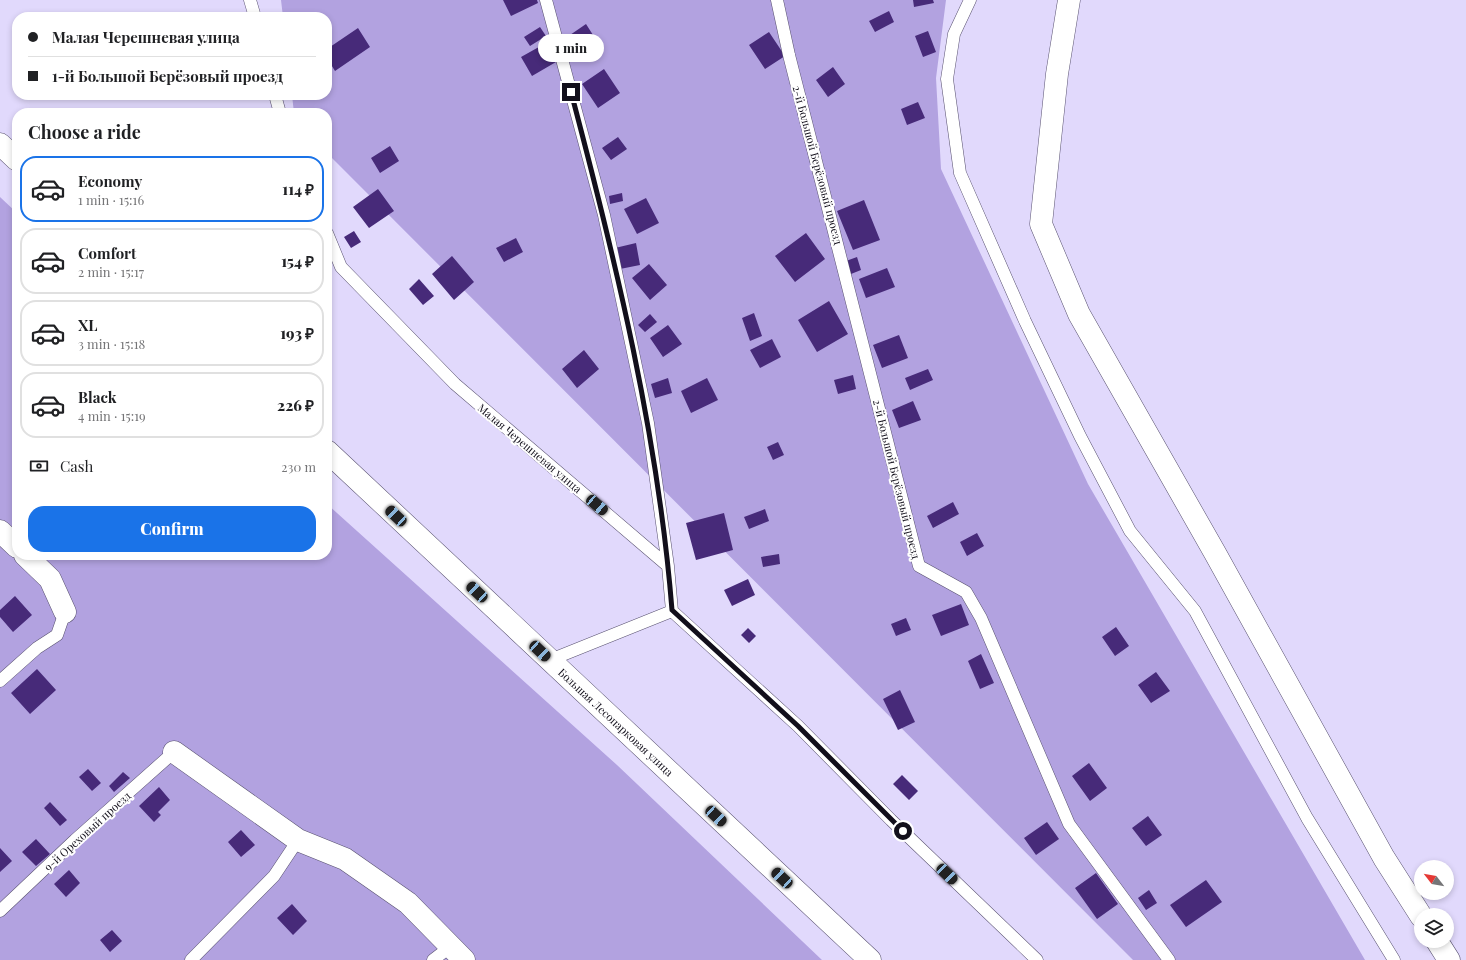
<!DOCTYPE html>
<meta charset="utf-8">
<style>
body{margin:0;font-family:"Playfair Display",serif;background:#f2f2f2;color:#202124;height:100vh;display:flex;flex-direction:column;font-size:15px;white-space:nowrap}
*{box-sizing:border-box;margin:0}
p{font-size:13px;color:#757577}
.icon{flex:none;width:22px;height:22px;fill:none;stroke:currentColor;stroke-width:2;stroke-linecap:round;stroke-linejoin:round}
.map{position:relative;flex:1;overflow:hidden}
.details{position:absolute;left:12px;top:108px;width:320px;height:452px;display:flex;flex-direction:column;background:#fff;border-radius:16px;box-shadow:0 2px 6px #0003}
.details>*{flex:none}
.hud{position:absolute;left:12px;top:12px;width:320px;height:88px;border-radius:16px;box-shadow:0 2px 6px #0003;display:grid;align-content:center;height:88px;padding:0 16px;background:#fff}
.needle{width:26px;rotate:301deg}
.buttons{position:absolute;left:1414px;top:860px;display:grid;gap:8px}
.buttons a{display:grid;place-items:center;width:40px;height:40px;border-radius:50%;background:#fff;box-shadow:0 2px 6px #0003;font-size:20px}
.end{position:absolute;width:18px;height:18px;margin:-9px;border:5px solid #120f1b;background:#fff;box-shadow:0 0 0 2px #fff}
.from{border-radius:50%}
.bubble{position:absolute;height:28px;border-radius:14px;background:#fff;box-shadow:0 2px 6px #0003;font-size:13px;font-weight:800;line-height:28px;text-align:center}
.car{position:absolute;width:12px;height:24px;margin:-12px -6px;border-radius:5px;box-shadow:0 0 3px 1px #0007;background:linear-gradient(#222 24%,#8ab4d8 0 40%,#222 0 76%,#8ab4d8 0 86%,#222 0)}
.hud b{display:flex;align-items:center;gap:14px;height:38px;font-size:15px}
.hud b+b{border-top:1px solid #e0e0e0}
.hud i{width:10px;height:10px;background:#202124}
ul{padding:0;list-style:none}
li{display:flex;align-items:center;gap:12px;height:66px;margin:0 8px 6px;padding:0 8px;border:2px solid #e0e0e0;border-radius:16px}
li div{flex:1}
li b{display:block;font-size:15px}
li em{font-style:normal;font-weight:800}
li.on{border-color:#1a73e8}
li>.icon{width:36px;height:36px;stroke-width:1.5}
h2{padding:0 16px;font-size:18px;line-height:48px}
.pay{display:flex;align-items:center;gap:10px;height:44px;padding:0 16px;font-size:15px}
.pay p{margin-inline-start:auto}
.primary-button{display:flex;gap:8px;margin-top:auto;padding:8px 16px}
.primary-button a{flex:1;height:46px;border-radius:16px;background:#1a73e8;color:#fff;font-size:16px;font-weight:800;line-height:46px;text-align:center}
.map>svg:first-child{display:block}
.green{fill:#b2a2e0}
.building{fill:#472a79}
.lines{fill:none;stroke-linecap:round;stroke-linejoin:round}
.service-casing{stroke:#595270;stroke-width:13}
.minor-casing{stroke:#595270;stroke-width:23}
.secondary-casing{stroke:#595270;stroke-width:23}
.service{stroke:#fff;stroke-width:12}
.minor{stroke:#fff;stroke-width:22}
.secondary{stroke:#fff;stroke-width:22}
.route{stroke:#120f1b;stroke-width:5}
.labels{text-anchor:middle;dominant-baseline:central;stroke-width:4;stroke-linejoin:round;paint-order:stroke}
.street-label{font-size:11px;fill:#120f1b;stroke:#fff}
</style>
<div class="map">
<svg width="1466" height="960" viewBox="0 0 1466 960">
<rect width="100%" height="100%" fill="#e1d9fc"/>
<path class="green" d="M281 0H946L936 78 941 169 1088 484 1365 960H1133L327 153V113H294L292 95H327V17H283Z
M0 197 17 213V555H327V504L617 765 822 960H0Z"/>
<path class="building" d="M503 0H537L538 3 511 16Z
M913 0H933L934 3 914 7Z
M889 11 894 22 875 32 869 21Z
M586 24 593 35 577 46 570 35Z
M540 27 546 36 530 46 524 37Z
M358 28 370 47 335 71 327 58V49Z
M928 31 936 52 923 57 915 36Z
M769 32 785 56 765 69 749 45Z
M546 43 556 62 532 76 521 57Z
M833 67 845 84 828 97 816 80Z
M604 69 620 93 598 108 582 84Z
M918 102 925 118 907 125 901 109Z
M618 137 627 149 611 160 602 148Z
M390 146 399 161 380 173 371 158Z
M378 189 394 211 369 228 353 207Z
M622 193 623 201 610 204 609 196Z
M646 198 659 223 637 234 624 209Z
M864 200 880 240 853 250 837 211Z
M354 231 361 242 351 248 344 237Z
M806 233 825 259 795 282 775 256Z
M516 238 523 252 504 262 496 248Z
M636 243 640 265 620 269 615 248Z
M452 256 474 282 454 300 432 274Z
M857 257 861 270 851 274 846 261Z
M649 264 667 285 650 300 632 278Z
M887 268 895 287 866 298 859 279Z
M419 279 434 296 423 305 409 289Z
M829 301 848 334 817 352 798 320Z
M754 313 762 336 750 341 742 318Z
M650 314 657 322 645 332 638 325Z
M668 325 682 344 663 357 650 338Z
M899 335 908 358 882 368 873 345Z
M772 339 781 357 760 368 750 350Z
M584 350 599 369 577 388 562 369Z
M928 369 933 380 910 390 905 378Z
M853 375 856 389 838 394 834 380Z
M668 378 672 393 655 398 651 384Z
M707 378 718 400 691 413 681 391Z
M913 401 921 420 899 428 892 410Z
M778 442 784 455 773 460 767 447Z
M953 502 959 514 933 528 927 516Z
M765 509 769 521 749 529 744 517Z
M724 513 733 550 696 560 686 523Z
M977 533 984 546 967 556 960 542Z
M779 554 780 564 763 567 761 557Z
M748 579 755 595 732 606 724 590Z
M15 596 32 615 13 632 0 617V610Z
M961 604 969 625 941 636 932 615Z
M906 618 911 630 896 636 891 624Z
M1116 627 1129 646 1115 656 1102 637Z
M748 628 756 636 749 643 741 635Z
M981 654 994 683 980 689 968 661Z
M37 669 56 690 30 714 11 693Z
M1156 672 1170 691 1151 703 1138 685Z
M900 690 915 722 898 730 883 699Z
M1089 763 1107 788 1090 801 1072 776Z
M88 769 101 783 92 791 79 777Z
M123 772 130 778 114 792 109 786Z
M902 775 918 791 909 800 893 784Z
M159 787 170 800 158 812 161 815 154 822 139 806Z
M50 802 67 820 60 826 44 808Z
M1148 816 1162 835 1146 846 1132 828Z
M1047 822 1059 839 1036 855 1024 838Z
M241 830 255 845 241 857 228 842Z
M36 839 50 854 36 866 22 852Z
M0 848 12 861 0 872Z
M69 870 80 883 66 897 54 884Z
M1096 873 1118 904 1097 919 1075 888Z
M1206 880 1222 902 1186 927 1170 905Z
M1149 890 1157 903 1146 910 1138 898Z
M292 904 307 921 293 935 277 918Z
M112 930 122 941 110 952 100 940Z"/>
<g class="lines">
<g class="service-casing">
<path id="service" d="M250 0 255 17
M546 0 604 215 648 423 668 566
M777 0 789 55 919 566 966 592 981 618 1069 824 1169 960
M970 0 954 34 947 79 960 173 1025 321 1080 436 1130 531 1195 611 1307 818 1394 960
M275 95 280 113
M327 233 341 267 455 384 668 566 672 611 798 726 891 820 1037 960
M550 660 672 611
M0 681 37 648 57 635 65 612
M0 911 75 840 174 752
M191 960 274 876 298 840
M433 960 450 947"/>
</g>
<g class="minor-casing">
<path id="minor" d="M1069 0 1057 74 1041 224 1079 314 1215 553 1384 858 1421 916
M0 531 17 547
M25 555 50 579 65 612
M174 752 298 840 345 859 408 903 464 960
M1437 941 1449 960"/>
</g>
<g class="secondary-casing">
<path id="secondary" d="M0 144 17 160
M327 451 870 960"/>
</g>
<use href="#service" class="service"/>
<use href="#minor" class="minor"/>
<use href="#secondary" class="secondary"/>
</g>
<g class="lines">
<path class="route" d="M571 92C616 262 658 435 672 610L798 726 903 831"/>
</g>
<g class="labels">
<g class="street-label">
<text transform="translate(818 165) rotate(75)">2-й Большой Берёзовый проезд</text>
<text transform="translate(530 448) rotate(40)">Малая Черешневая улица</text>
<text transform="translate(897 479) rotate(76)">2-й Большой Берёзовый проезд</text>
<text transform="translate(616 722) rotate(43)">Большая Лесопарковая улица</text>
<text transform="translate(87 831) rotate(-42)">9-й Ореховый проезд</text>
</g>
</g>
</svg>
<div class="buttons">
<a><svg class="needle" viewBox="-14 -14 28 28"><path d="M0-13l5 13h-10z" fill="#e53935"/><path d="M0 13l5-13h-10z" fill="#757577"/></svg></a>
<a><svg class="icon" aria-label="layers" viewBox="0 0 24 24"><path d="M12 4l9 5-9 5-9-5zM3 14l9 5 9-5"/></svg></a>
</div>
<i class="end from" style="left:903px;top:831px"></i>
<i class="end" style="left:571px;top:92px"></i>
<div class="bubble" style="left:538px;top:34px;width:66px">1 min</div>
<i class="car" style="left:597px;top:505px;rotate:130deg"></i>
<i class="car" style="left:396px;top:516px;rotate:313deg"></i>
<i class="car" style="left:477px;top:592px;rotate:313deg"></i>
<i class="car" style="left:540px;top:651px;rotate:133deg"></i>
<i class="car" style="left:716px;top:816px;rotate:133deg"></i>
<i class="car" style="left:947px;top:874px;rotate:134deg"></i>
<i class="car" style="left:782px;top:878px;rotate:313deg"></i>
<div class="hud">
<b><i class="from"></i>Малая Черешневая улица</b>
<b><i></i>1-й Большой Берёзовый проезд</b>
</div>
<section class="details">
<h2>Choose a ride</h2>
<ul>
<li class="on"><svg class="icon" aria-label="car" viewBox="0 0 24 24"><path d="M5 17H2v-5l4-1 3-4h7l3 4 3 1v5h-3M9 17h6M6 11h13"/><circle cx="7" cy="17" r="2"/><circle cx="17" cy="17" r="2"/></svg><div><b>Economy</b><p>1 min · 15:16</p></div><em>114 ₽</em></li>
<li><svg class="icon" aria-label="car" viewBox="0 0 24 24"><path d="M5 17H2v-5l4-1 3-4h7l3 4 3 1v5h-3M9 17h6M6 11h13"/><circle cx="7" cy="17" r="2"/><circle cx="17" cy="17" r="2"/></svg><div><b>Comfort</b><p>2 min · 15:17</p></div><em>154 ₽</em></li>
<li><svg class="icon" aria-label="car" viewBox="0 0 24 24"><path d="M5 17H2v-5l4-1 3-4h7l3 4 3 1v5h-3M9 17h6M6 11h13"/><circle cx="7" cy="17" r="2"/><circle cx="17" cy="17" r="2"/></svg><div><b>XL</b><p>3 min · 15:18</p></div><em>193 ₽</em></li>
<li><svg class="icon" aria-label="car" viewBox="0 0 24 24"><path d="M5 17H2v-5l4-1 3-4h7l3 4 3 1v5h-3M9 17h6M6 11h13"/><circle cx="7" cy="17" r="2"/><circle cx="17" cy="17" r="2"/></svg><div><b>Black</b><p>4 min · 15:19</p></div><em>226 ₽</em></li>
</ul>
<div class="pay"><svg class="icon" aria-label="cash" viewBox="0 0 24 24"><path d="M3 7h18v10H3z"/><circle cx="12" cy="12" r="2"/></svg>Cash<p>230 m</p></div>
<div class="primary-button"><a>Confirm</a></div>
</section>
</div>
